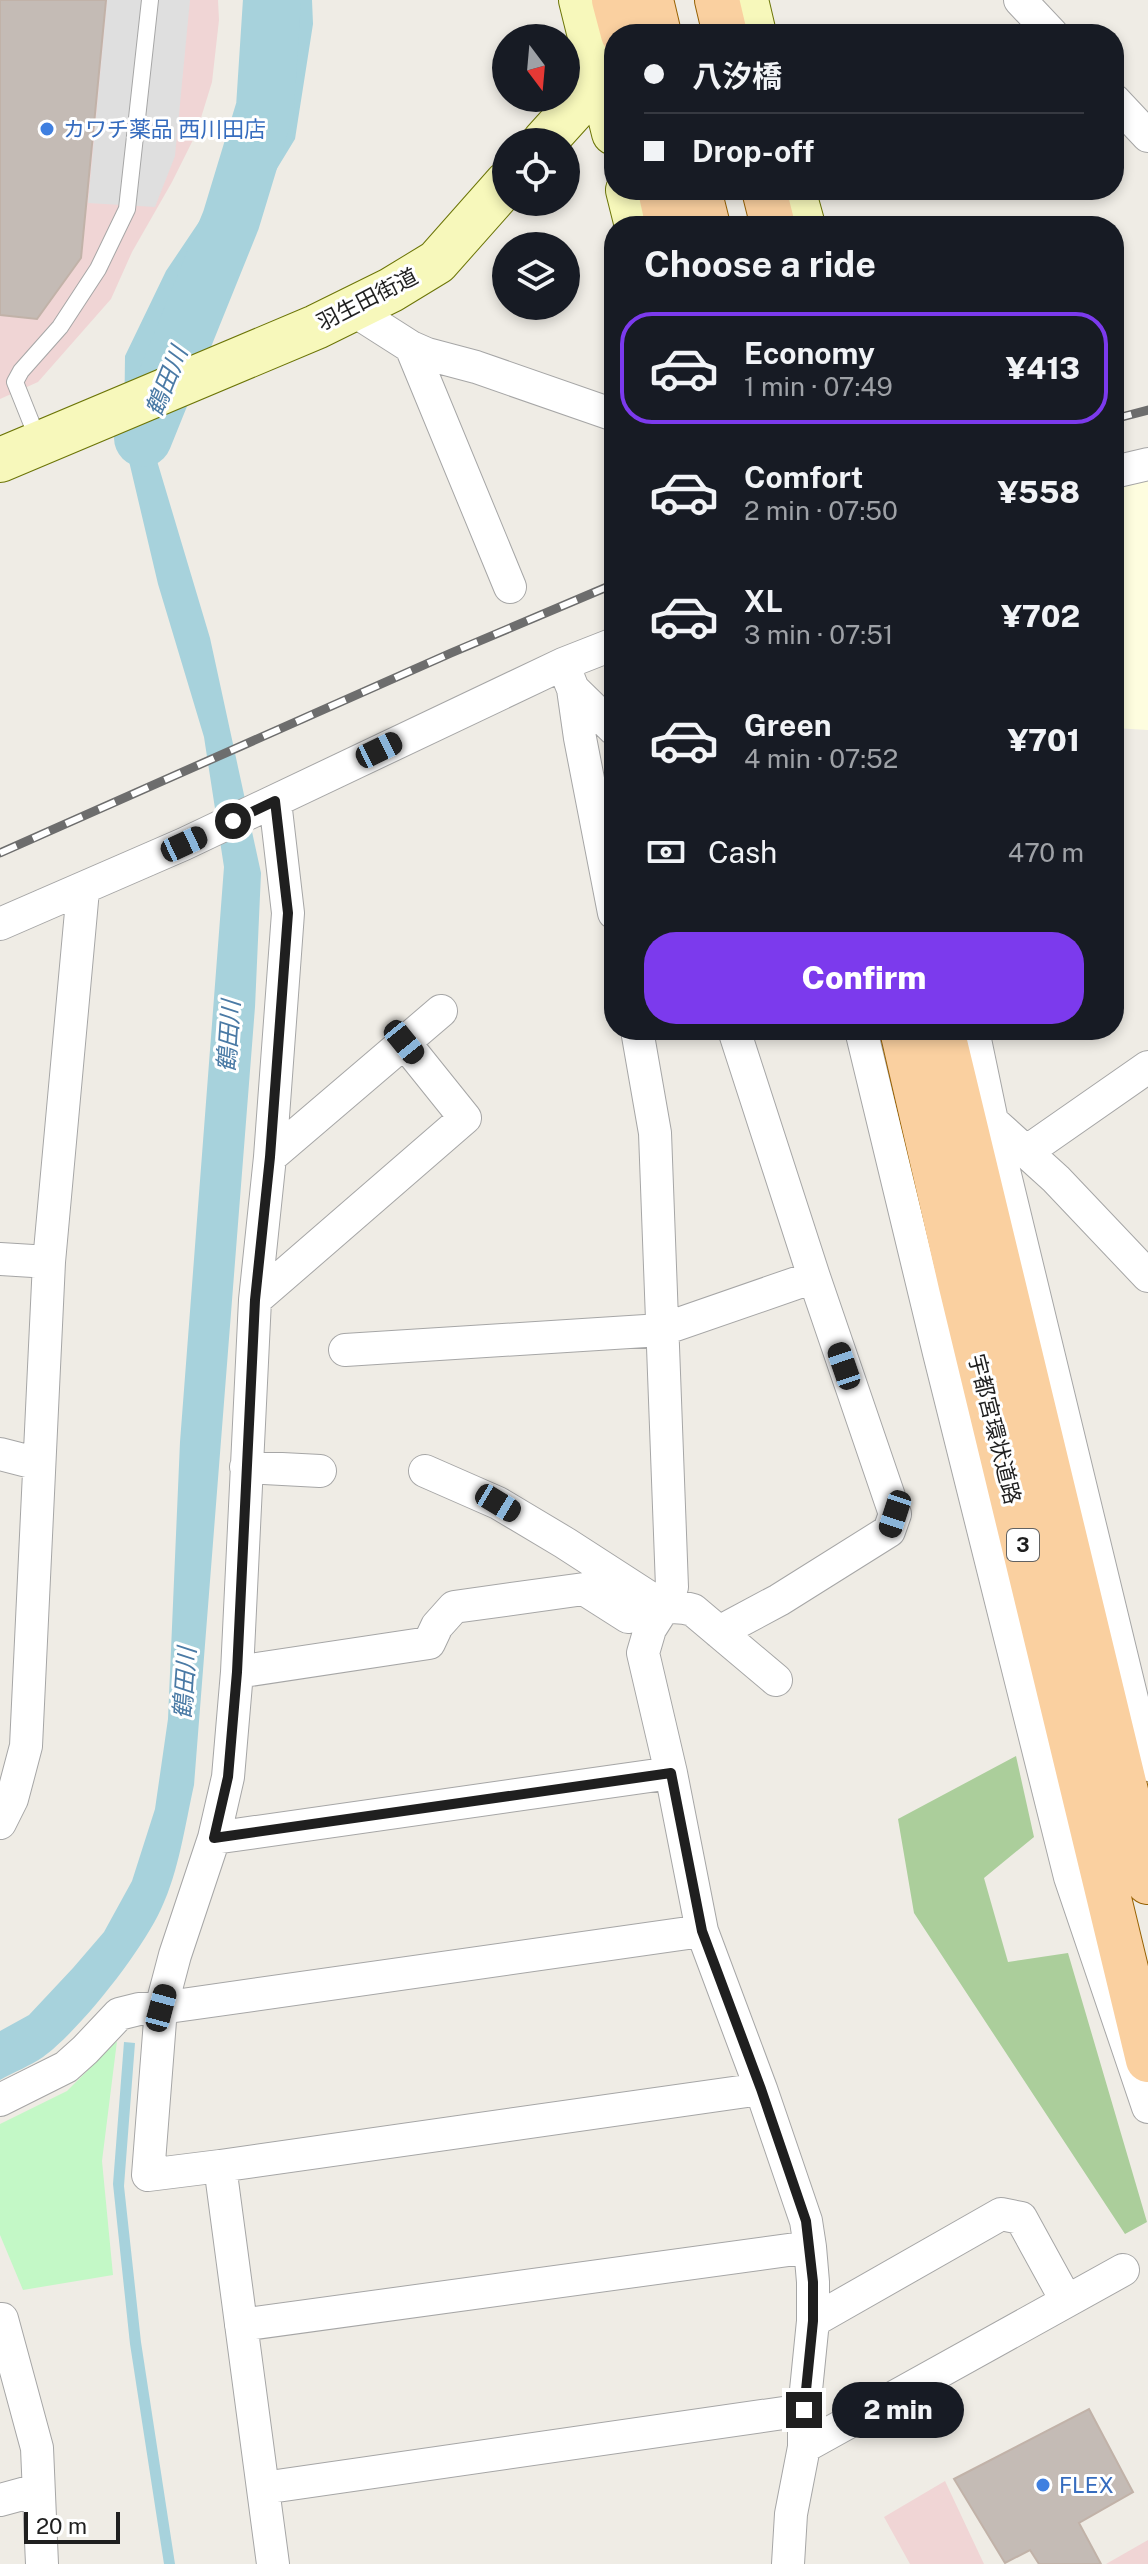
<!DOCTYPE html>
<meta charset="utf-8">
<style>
body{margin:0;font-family:"Public Sans","Noto Sans JP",sans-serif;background:#242831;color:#f1f3f6;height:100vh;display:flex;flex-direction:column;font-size:30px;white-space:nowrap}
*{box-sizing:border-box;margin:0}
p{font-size:26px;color:#9ea1a6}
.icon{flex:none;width:44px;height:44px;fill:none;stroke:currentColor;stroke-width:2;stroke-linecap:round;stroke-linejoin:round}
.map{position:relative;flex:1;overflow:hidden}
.drawer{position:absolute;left:604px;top:216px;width:520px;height:824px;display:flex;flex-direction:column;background:#171b24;border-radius:32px;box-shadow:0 4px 12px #0003}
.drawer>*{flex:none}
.banner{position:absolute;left:604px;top:24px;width:520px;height:176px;border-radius:32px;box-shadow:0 4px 12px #0003;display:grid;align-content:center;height:176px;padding:0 40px;background:#171b24}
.needle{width:52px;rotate:164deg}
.tools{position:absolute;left:492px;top:24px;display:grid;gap:16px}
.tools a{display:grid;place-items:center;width:88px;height:88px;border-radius:50%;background:#171b24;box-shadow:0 4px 12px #0003;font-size:40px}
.scale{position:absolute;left:24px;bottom:20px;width:96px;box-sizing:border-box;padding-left:8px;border:4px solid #1f1f1f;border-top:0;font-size:22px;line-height:28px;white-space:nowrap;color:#1f1f1f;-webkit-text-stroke:6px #fff;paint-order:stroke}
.end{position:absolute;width:36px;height:36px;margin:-18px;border:10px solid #1f1f1f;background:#fff;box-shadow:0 0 0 4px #fff}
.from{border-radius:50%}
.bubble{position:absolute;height:56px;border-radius:28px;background:#171b24;box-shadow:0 4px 12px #0003;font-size:26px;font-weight:800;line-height:56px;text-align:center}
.car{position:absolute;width:24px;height:48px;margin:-24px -12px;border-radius:10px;box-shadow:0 0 6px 2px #0007;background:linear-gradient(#222 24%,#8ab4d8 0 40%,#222 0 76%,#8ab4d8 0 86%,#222 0)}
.banner b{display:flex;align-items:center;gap:28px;height:76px;font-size:30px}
.banner b+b{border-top:2px solid #363941}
.banner i{width:20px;height:20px;background:#f1f3f6}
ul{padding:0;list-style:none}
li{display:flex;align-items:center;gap:24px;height:112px;margin:0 16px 12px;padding:0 24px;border:4px solid transparent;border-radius:32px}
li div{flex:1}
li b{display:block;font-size:30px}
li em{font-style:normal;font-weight:800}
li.selected{border-color:#7c3aed}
li>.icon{width:72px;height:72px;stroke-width:1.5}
h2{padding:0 40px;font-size:36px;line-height:96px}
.pay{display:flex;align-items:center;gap:20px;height:88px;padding:0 40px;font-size:30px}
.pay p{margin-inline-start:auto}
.button{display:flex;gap:16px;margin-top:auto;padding:16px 40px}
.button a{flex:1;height:92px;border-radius:32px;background:#7c3aed;color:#fff;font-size:32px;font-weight:800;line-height:92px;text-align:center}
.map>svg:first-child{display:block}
.commercial{fill:#f0d5d5}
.education{fill:#fefddf}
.forest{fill:#abce9b}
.park{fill:#c3f8c6}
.parking{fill:#dfdfdf}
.water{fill:#a7d2dc}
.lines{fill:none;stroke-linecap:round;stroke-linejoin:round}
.river{stroke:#a7d2dc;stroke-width:58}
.building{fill:#c4bbb5;stroke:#c1b2a8;stroke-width:2}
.service-casing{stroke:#a6a6a6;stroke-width:18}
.minor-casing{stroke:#a6a6a6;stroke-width:34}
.secondary-casing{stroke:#6c7507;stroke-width:46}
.primary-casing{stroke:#976103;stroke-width:46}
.service{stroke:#fff;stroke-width:16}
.minor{stroke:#fff;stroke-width:32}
.secondary{stroke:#f7f8bb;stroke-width:44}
.primary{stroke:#fad0a0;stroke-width:44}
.rail-casing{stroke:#6d6d6d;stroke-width:9}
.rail{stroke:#fff;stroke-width:6;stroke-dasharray:18;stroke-linecap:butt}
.route{stroke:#1f1f1f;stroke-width:10}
.shop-dot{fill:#3f7fe0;stroke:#fff;stroke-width:3}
.labels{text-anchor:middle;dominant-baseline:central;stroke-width:6;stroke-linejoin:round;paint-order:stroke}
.shield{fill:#fff;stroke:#626262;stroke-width:2}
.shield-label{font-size:20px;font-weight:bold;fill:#1f1f1f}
.shop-label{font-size:22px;fill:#366cbe;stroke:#fff;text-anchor:start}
.street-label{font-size:22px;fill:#1f1f1f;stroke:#fff}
.water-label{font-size:24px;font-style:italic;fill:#4a7aa5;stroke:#fff}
</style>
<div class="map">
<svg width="1148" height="2564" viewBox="0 0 1148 2564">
<rect width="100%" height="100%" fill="#efece5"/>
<path class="commercial" d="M0 0H218L219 20 212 82 196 134 172 182 132 252 111 299 38 382 0 399Z
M945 2481 984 2564H910L884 2517Z
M1148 2540V2564H1106Z"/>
<path class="education" d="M1148 480V730L1114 728V490Z"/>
<path class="forest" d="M1016 1756 1034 1837 984 1878 1008 1962 1068 1953 1147 2222 1125 2234 914 1913 898 1819Z"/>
<path class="park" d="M117 2041 102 2161 113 2275 23 2290 0 2235V2124L67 2091Z"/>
<path class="parking" d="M107 0H190L175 156 155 207 88 203Z"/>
<path class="water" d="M279 0H312L313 24 295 139 253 208 185 305 152 444 210 638 261 873 255 1007 194 1785C185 1825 179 1871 161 1909 142 1951 80 2030 43 2057 30 2066 14 2072 0 2080V2031L29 2015 73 1968 104 1932 132 1881 155 1809 168 1719 180 1442 224 867 204 737 158 584 124 440 125 356 166 271 207 210 242 136 275 50Z
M124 2042 135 2043 124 2186 141 2342 175 2564H164L130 2344 113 2184Z"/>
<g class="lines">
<path class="river" d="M143 438 231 220 265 108 272 0"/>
</g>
<path class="building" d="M0 0H106L81 258 37 319 0 315Z
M1089 2409 1133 2492 1079 2523 1101 2564H1039L1030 2550 1005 2563 954 2479Z"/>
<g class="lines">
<g class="service-casing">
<path id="service" d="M39 442 15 382 21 371 60 327 98 269 127 209 150 0"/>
</g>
<g class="minor-casing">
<path id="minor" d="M1020 0 1052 34
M1114 100 1148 136
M353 310 411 347 427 354 476 367 614 415
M411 347 510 587
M1114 472 1148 464
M563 664 573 689 580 738 614 913
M573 689 614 729
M0 924 184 844 563 664 614 644
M637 1030 655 1133 672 1587 664 1607 650 1629 643 1653 671 1773 702 1931 761 2089 806 2221 810 2247 813 2282V2321L804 2410V2447L791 2514 788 2564
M861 1030 939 1353 1070 1877 1148 2107
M973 1030 992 1121 1148 1765
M992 1121 1056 1179 1148 1276
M1026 1152 1148 1067
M270 1157 441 1011
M0 1259 49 1262
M255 1300 465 1118 404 1042
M345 1350 661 1330 814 1277
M0 1454 39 1464
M246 1467 320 1471
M425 1471 498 1503 565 1543 664 1607
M719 1632 779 1600 889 1531 895 1514 814 1277 734 1030
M237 1672 429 1643 437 1626 454 1607 584 1589 628 1617C650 1611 670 1603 693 1610L776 1680
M0 1823 12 1799 26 1746 49 1262 83 890
M214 1838 671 1773
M0 2100 66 2067 85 2050 119 2014 139 2009 161 2008 702 1931
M220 2166 761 2089
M0 2320 2 2319 37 2448 42 2564
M813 2321 1001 2214 1021 2218 1066 2300
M241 2325 810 2247
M804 2447 1123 2270
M263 2488 804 2410
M0 2500 37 2490
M273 2564 220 2166 148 2175 161 2008 175 1955 214 1838 228 1777 237 1672 255 1300 270 1157 288 913 275 801"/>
</g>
<g class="secondary-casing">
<path id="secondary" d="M581 0 614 133
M746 0 754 34
M544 142 582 100 589 79 594 52
M628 190 637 226
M793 190 803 226
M0 460 316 327 391 290 437 262 506 184"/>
</g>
<g class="primary-casing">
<path id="primary" d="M614 0 623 34
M651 0 659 34
M717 0 725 34
M660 190 668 226
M699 190 708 226
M764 190 773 226
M902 1030 961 1286 1148 2060
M942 1030 1148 1882"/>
</g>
<use href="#service" class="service"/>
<use href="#minor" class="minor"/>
<use href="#secondary" class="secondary"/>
<use href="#primary" class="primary"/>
<g class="rail-casing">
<path id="rail" d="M1114 419 1148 410
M0 853 451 653 614 584"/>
</g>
<use href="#rail" class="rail"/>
</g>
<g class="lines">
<path class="route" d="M233 821 275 801 288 913 270 1157 255 1300 237 1672 228 1777 214 1838 671 1773 702 1931 761 2089 806 2221 813 2282V2321L804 2410"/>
</g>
<g class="shop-dot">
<circle cx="47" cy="129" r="8"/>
<circle cx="1043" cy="2485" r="8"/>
</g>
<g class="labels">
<rect class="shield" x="1007" y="1529" width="32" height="32" rx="6"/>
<g class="shield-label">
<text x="1023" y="1545">3</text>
</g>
<g class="shop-label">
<text x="63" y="129">カワチ薬品 西川田店</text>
<text x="1059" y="2485">FLEX</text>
</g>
<g class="street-label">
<text transform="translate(367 299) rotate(-27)">羽生田街道</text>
<text transform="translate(995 1429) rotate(76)">宇都宮環状道路</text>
</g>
<g class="water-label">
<text transform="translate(166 381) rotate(-68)">鶴田川</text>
<text transform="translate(228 1036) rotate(-86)">鶴田川</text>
<text transform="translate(184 1683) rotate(-86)">鶴田川</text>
</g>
</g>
</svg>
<div class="tools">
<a><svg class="needle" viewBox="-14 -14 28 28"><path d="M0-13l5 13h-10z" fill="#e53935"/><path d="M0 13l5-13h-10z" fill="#9ea1a6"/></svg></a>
<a><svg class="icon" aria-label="locate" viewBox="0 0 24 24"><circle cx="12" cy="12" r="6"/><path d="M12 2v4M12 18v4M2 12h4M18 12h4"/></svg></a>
<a><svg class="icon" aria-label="layers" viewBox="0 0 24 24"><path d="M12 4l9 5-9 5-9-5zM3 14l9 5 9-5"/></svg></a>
</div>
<div class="scale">20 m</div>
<i class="end from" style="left:233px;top:821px"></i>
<i class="end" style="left:804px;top:2410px"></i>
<div class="bubble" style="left:832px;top:2382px;width:132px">2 min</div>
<i class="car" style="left:379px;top:750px;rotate:64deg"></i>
<i class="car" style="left:184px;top:844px;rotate:65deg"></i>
<i class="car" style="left:404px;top:1042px;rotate:141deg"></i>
<i class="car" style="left:844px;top:1366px;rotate:341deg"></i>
<i class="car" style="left:498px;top:1503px;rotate:121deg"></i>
<i class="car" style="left:895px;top:1514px;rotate:198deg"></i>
<i class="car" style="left:161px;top:2008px;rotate:15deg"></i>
<div class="banner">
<b><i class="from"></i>八汐橋</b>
<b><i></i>Drop-off</b>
</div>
<section class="drawer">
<h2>Choose a ride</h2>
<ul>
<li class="selected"><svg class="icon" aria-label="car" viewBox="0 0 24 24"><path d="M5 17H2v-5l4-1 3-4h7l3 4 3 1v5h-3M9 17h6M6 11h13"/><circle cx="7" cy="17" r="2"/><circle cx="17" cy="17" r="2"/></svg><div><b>Economy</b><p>1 min · 07:49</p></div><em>¥413</em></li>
<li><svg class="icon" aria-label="car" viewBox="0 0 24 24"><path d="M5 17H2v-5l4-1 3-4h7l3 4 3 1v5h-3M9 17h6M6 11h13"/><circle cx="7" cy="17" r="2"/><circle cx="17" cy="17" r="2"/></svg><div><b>Comfort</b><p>2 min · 07:50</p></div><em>¥558</em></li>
<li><svg class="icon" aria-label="car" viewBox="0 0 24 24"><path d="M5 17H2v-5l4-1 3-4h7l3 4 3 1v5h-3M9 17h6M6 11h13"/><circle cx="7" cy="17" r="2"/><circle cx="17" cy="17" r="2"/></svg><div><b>XL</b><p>3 min · 07:51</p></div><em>¥702</em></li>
<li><svg class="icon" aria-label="car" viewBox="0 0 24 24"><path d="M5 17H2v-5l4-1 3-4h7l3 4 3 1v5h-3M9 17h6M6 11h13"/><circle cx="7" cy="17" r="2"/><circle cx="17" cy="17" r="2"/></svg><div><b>Green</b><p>4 min · 07:52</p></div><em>¥701</em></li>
</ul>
<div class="pay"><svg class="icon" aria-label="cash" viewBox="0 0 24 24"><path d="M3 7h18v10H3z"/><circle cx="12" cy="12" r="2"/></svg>Cash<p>470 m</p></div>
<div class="button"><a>Confirm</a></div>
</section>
</div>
